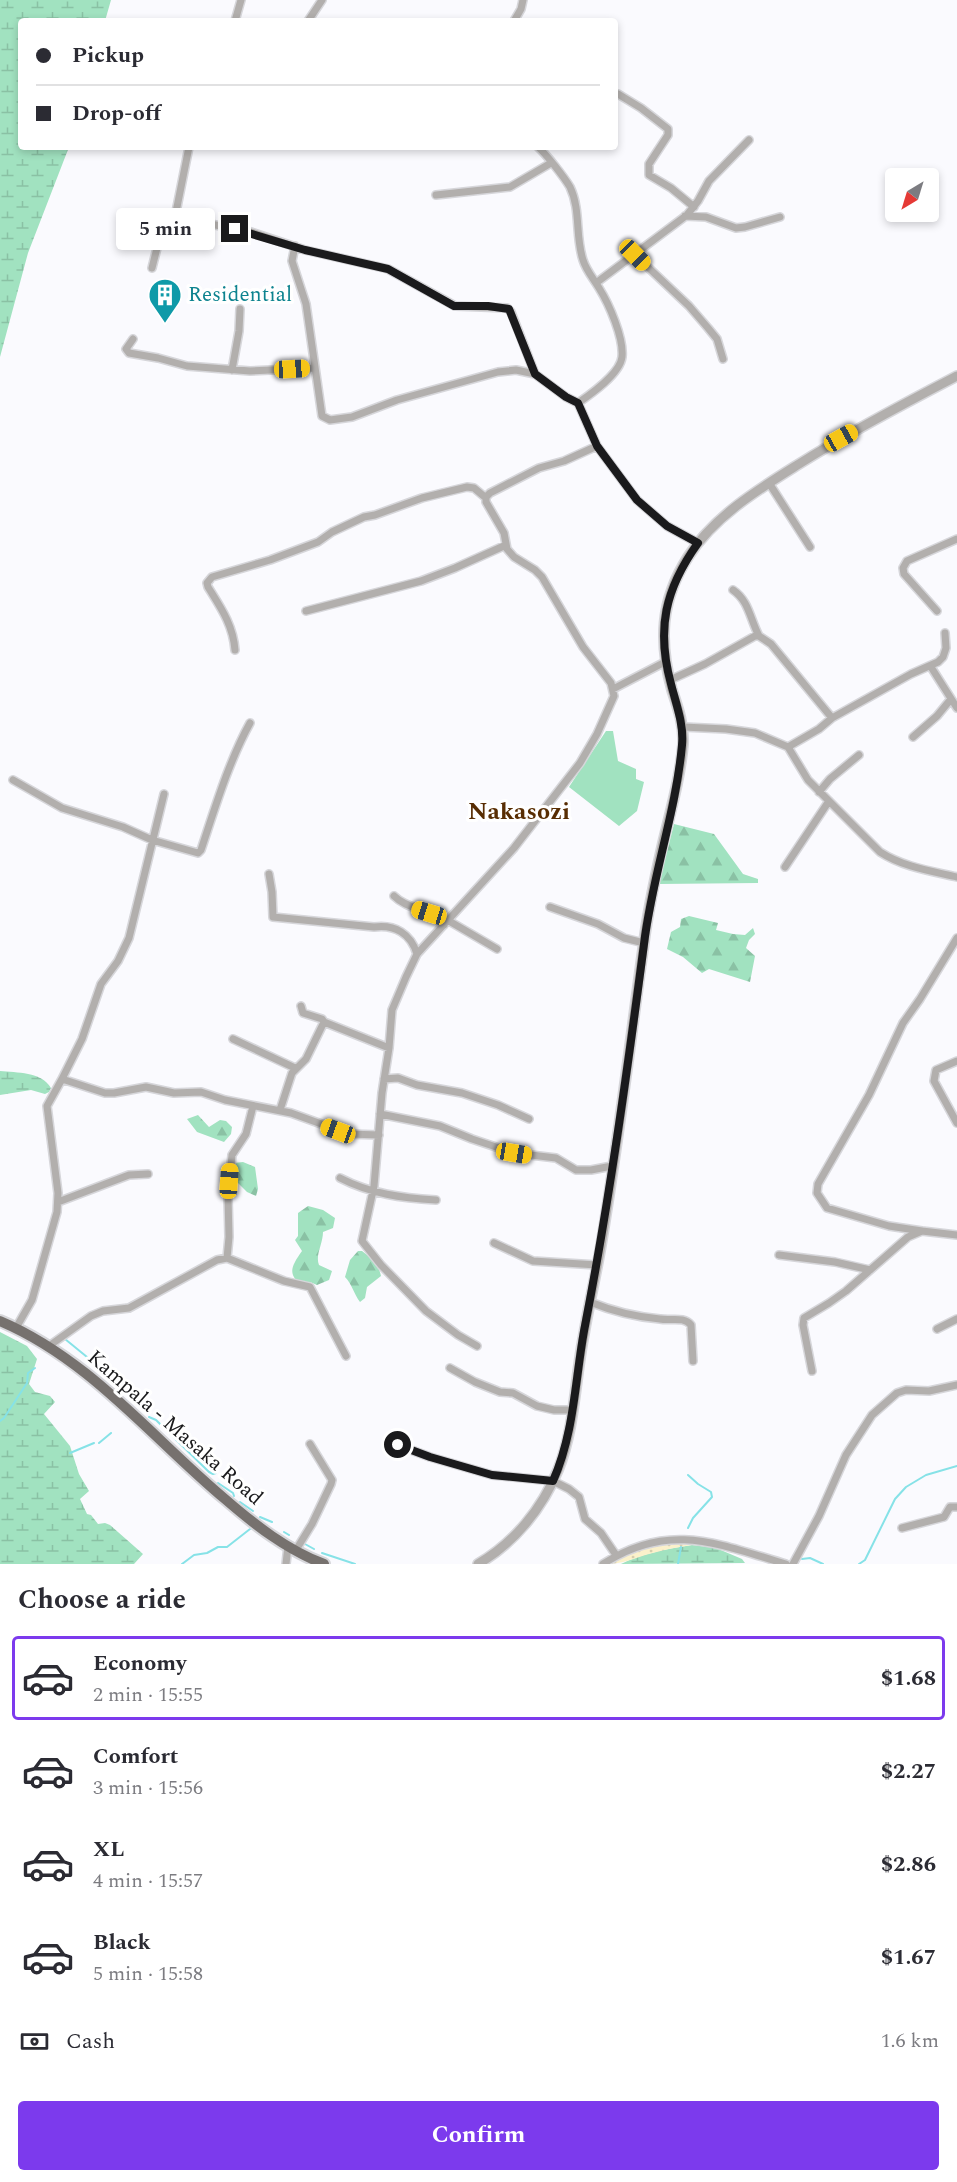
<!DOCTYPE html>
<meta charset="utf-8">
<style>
body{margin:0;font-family:Spectral,serif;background:#f2f2f3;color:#2b2b33;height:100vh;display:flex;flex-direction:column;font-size:22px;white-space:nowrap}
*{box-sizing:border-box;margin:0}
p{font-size:20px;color:#7c7c81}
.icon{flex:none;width:33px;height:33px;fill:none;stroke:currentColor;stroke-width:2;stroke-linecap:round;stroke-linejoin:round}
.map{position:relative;height:1564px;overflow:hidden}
.drawer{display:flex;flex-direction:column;background:#fff;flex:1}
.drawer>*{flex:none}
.top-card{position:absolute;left:18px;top:18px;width:600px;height:132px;border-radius:6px;box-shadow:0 3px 9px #0003;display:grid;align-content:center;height:132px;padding:0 18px;background:#fff}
.needle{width:39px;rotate:218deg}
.tools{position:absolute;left:885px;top:168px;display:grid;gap:12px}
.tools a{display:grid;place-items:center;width:54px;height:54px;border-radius:6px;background:#fff;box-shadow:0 3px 9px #0003;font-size:30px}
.end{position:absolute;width:27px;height:27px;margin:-14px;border:8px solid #1a1a1c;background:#fff;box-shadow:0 0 0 3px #fff}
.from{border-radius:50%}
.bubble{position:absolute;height:42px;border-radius:6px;background:#fff;box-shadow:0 3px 9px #0003;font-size:20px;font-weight:700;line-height:42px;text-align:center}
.car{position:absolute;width:18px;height:36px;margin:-18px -9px;border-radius:8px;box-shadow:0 0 4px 2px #0007;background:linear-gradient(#f5c518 24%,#345 0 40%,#f5c518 0 76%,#345 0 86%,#f5c518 0)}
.top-card b{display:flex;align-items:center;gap:21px;height:57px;font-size:22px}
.top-card b+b{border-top:2px solid #e1e1e2}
.top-card i{width:15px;height:15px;background:#2b2b33}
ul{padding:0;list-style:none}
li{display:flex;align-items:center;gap:18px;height:84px;margin:0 12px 9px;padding:0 6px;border:3px solid transparent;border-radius:6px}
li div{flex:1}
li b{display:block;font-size:22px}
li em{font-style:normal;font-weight:700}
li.active{border-color:#7c3aed}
li>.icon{width:54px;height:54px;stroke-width:1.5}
h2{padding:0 18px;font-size:27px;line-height:72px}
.pay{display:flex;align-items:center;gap:15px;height:66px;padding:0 18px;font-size:22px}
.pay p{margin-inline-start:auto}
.cta{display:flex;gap:12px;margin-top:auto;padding:12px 18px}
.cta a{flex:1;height:69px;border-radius:6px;background:#7c3aed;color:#fff;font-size:24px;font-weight:700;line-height:69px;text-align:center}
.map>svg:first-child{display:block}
.grass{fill:#a1e2c0}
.forest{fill:url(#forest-firs)}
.wetland{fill:url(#wetland-marsh)}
.sand{fill:url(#sand-dots)}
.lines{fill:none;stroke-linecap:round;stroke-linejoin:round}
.stream{stroke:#86e2e7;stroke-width:2}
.minor-casing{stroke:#d6d6da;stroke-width:10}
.tertiary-casing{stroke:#d6d6da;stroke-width:12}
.primary-casing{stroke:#d6d6da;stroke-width:14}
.minor{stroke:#b2afad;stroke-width:7}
.tertiary{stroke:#b2afad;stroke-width:9}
.primary{stroke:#76716e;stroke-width:10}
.route{stroke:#1a1a1c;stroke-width:8}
.labels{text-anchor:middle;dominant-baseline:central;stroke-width:6;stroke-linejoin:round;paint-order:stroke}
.culture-label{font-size:21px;fill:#0d838f;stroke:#fff;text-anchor:start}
.street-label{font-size:21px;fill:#1a1a1c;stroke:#fff}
.quarter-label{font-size:24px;font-weight:bold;fill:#582d03;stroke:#fff}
</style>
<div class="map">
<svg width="957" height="1564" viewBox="0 0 957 1564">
<defs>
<pattern id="forest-firs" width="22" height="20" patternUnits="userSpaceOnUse" patternTransform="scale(1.5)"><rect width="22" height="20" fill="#a1e2c0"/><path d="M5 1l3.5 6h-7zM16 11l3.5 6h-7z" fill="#8ac1a4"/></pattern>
<pattern id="wetland-marsh" width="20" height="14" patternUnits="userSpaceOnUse" patternTransform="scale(1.5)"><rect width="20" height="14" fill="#a1e2c0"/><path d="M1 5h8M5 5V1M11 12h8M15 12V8" fill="none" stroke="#8ac1a4"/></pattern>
<pattern id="sand-dots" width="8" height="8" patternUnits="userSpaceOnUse" patternTransform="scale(1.5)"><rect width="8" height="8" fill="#fbf1cb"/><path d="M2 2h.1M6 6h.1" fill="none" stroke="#d7ceae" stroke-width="1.8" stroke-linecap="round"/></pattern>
</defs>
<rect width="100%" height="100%" fill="#fafafe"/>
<path class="grass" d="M606 731H613L618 761 636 769V779L644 782 637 811 619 826 569 787Z"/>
<path class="forest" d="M674 824 714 834 743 874 758 879V883L659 884Z
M689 916 718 923 716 930 733 934 745 935 753 928 755 934 749 940 746 948 755 956 750 982 709 969 702 973 683 957 667 949 671 932 680 927 681 919Z
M198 1115 209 1127 220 1120 226 1121 232 1127 231 1134 224 1142 197 1132 187 1119Z
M243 1162 255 1167 258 1189 256 1196 247 1192 231 1176 234 1163Z
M308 1206 323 1210 335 1218 333 1228 323 1232C323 1244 315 1255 319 1265L332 1271 329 1280 317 1285 310 1282 305 1288C287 1275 290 1268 302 1251L295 1240 298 1236V1213Z
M358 1251H362C371 1258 379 1265 381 1276L367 1287 365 1298 360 1302C354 1294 352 1284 345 1277L350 1260Z"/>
<path class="wetland" d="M0 0H111L105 21H21V147H69L28 253 0 357Z
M0 1071C17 1073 41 1071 51 1088L49 1092 45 1094 31 1090 0 1095Z
M0 1332 27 1346 37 1359 29 1384 35 1392 50 1396 55 1402 44 1414 70 1446 79 1474 89 1491 80 1499 87 1514 91 1515 98 1524 105 1523 110 1525 143 1554 134 1564H0Z
M692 1545 716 1548 742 1559 745 1563 621 1564C642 1553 668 1549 692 1545Z"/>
<path class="sand" d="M662 1543 692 1545C677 1547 663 1550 649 1554 635 1558 622 1564 607 1564L630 1551Z"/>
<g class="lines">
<path class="stream" d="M65 1339 87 1357
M94 1364 122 1391 132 1387
M129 1398 134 1399 144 1410
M149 1417 156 1420 209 1472 213 1474 216 1473
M0 1421 4 1418 27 1383 28 1373 35 1368
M99 1443 111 1433
M70 1453 94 1443
M688 1475 698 1484 711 1492 712 1497 693 1518 688 1528
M218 1483 233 1493 234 1496
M240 1502 253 1511
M260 1517 272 1522
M284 1532 289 1535
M305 1544 314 1549
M322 1553 355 1564
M802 1559 810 1558 823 1564
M182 1564 194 1555 207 1553 218 1547H227L250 1529
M678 1564 681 1547
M859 1564 865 1560 895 1499 906 1487 926 1475 957 1466"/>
<g class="minor-casing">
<path id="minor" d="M235 21 241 0
M308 21 322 0
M514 21 521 9 523 0
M618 94 641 108 668 129V135L649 164V175L671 188 694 207
M538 147C547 155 564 177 570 187 581 210 575 236 583 260 586 270 593 278 599 288 609 304 624 338 622 357 620 374 591 394 578 403
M436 195 510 187 551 163
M685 216 706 217 736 228 745 227 780 217
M175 217 251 232 305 250 388 269 455 306 507 308 511 312 535 374
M295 246 292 261 306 304 322 416 330 420 352 417 397 400 498 372 516 370 535 374 566 397 578 403 597 446 637 500 667 526 698 543
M635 255 689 306 708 328 717 339 723 359
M152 268 157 248 175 217 189 147
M596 283 687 215 698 201 709 181 749 140
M133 339 126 349 129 353 158 358 187 366 250 371 315 368
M232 370 239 331 240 309
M769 483 810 547
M733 590C749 601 750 619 759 636
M306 611 421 581 455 568 506 545
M937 611 904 574 903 568 907 561 957 539
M235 650C233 625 221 608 208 587L207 583 212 577 270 560 318 542 332 532 364 517 375 515 422 498 467 487 474 488 486 498
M931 667 957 708
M670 680 705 664 755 636H759L771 644 832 718
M613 689 665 662
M683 727 726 729 755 733 788 747 808 780 880 852C903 867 931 871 957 877
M913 737 937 716 951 699
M788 747 819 729 832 718 911 674 938 662 943 657 946 648 945 633
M13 780 62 808 123 827 152 840 198 853 201 850C215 808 229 761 250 723
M819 792 830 779 859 755
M785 867 829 801
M269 874 272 892 273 917 374 927C395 924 411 934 417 954
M394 896C409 911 433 908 444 925
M550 907 598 924 624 938 644 943
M449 921 497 949
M301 1006 303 1013 322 1019 324 1022 389 1048
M233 1039 295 1068
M957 1061 936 1070 934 1081 957 1123
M62 1079 82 1039 101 984 118 961 129 938 164 794
M384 1079 398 1078 417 1085 462 1093 498 1105 529 1119
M280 1110 292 1073 306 1059 324 1022
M380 1114 440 1126 472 1139 514 1153 556 1158 576 1170H591L612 1166
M340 1178C371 1194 402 1198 436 1200
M58 1202 129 1175 148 1174
M922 1231 889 1226 827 1208 817 1193 818 1184 869 1095 903 1023 920 999 957 938
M494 1243 533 1261 597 1265
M779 1255 835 1262 870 1270
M227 1258 229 1237 228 1197 232 1155 246 1134 253 1106
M590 1302C612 1311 637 1317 660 1319 671 1321 684 1316 691 1325L693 1361
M16 1328 32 1300 57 1212 58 1193 47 1106 62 1079 105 1093H114L146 1087 174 1093 201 1092 225 1100 291 1113 349 1134 379 1135
M937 1329 957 1319
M49 1346 91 1316 103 1311 129 1308 217 1260 227 1258 284 1281 310 1287 346 1356
M477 1346 458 1335 426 1311 381 1265 362 1241 374 1186 382 1093 389 1048 392 1010 406 977 417 954 514 848 580 763 597 734 614 696 611 683 583 647 542 577 535 570 514 557 507 549 504 533 486 502V497L490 493 539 468 564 461 597 446
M450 1368 475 1382 500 1392 513 1393 537 1406 554 1410H572
M812 1371 803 1325 804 1318 829 1303 846 1291 908 1237 922 1231 957 1235
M392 1454 398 1445 430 1457 492 1475 553 1481 569 1489 579 1497 585 1519 601 1533 616 1555
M902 1528 944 1517 950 1507H957
M296 1550 312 1524 331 1484 332 1480 310 1444
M286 1564 288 1546
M603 1564C669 1521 718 1544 786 1564
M793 1564 819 1516 846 1455 872 1415 897 1393 906 1390 929 1391 957 1385"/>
</g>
<g class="tertiary-casing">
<path id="tertiary" d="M478 1564C514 1543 542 1509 558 1470 575 1428 575 1379 584 1334 589 1304 596 1275 601 1245 618 1145 630 1043 644 942 648 910 655 878 662 847 670 813 680 779 683 744 684 725 678 708 672 690 659 642 660 601 688 557 714 516 759 489 799 464 850 432 903 404 957 376"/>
</g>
<g class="primary-casing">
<path id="primary" d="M0 1321C90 1359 152 1438 225 1499 255 1525 287 1550 324 1564"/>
</g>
<use href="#minor" class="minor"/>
<use href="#tertiary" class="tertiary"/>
<use href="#primary" class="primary"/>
</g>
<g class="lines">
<path class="route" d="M235 229 305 250 388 269 454 306H488L509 309 535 374 566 397 578 403 597 446 637 500 667 526 698 543C665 589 656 629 671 684 676 704 684 724 682 745 676 812 652 877 644 944 627 1073 609 1203 584 1331 575 1381 574 1434 553 1481L492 1475 430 1457 398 1445"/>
</g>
<defs>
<g id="building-pin" transform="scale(1.725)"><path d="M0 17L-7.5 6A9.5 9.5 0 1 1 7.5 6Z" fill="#0f9aa8" stroke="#fff"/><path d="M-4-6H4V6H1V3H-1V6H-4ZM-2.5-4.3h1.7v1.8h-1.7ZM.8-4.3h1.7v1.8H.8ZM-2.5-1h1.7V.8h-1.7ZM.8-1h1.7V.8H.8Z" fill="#fff"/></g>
</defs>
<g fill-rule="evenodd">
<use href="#building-pin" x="165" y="295"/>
</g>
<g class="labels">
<g class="culture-label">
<text x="188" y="295">Residential</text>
</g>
<g class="street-label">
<text transform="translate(175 1428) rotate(41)">Kampala - Masaka Road</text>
</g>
<g class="quarter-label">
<text x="519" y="812">Nakasozi</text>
</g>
</g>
</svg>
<div class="tools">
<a><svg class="needle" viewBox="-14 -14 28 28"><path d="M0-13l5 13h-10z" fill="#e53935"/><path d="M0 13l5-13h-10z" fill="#7c7c81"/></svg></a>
</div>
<i class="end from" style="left:398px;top:1445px"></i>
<i class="end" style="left:235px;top:229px"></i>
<div class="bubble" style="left:116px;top:208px;width:99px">5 min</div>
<i class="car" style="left:635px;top:255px;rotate:135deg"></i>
<i class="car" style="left:292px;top:369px;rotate:87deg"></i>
<i class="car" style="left:841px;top:438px;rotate:61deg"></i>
<i class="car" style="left:429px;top:913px;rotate:287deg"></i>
<i class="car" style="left:338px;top:1131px;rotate:290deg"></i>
<i class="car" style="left:514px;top:1153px;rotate:99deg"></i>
<i class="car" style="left:229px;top:1181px;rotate:4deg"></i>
<div class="top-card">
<b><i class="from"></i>Pickup</b>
<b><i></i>Drop-off</b>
</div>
</div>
<section class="drawer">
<h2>Choose a ride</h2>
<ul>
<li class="active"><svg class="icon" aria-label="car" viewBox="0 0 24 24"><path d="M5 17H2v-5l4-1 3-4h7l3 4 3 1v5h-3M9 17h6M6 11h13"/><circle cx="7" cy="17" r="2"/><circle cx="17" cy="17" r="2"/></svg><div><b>Economy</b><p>2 min · 15:55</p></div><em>$1.68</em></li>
<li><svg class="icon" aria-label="car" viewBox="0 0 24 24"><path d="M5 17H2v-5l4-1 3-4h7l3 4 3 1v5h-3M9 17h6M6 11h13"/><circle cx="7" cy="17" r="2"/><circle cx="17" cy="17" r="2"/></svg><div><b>Comfort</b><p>3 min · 15:56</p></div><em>$2.27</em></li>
<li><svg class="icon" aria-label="car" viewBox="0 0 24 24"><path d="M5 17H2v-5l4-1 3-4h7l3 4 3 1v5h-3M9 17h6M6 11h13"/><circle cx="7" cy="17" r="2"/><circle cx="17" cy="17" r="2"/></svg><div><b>XL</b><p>4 min · 15:57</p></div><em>$2.86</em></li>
<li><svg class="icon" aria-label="car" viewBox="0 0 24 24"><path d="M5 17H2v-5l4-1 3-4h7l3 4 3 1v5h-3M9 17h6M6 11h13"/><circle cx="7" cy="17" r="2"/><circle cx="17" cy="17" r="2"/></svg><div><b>Black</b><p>5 min · 15:58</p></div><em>$1.67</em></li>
</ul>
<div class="pay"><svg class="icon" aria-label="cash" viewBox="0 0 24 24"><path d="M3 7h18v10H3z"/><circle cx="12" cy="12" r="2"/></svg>Cash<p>1.6 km</p></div>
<div class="cta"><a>Confirm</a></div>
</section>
